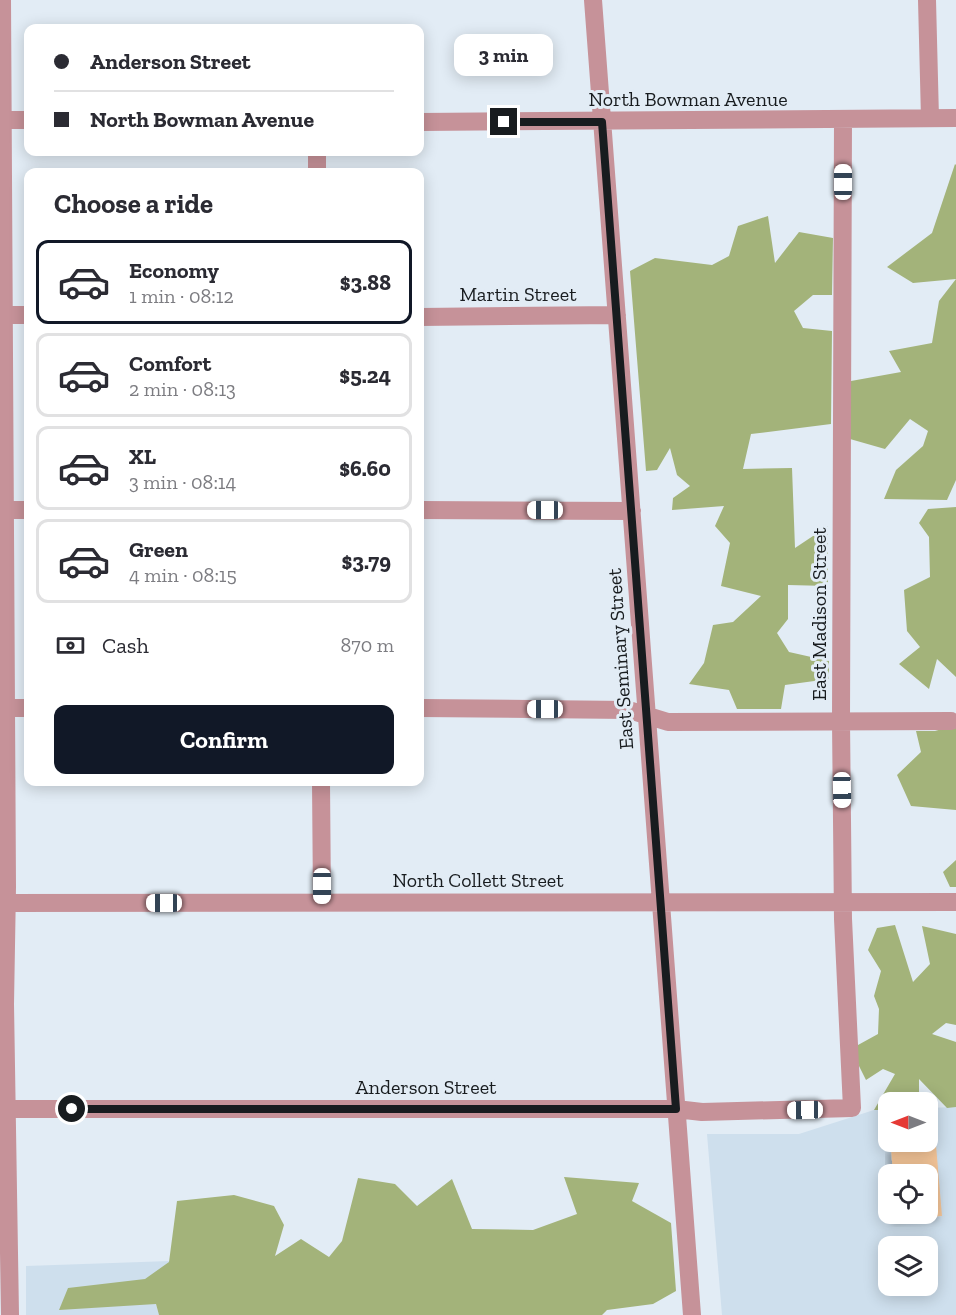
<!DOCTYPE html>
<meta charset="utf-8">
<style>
body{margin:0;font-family:"Zilla Slab",serif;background:#f7f7f7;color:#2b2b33;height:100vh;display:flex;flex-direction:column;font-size:22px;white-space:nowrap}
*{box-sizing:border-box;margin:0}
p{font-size:20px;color:#7c7c81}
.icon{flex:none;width:33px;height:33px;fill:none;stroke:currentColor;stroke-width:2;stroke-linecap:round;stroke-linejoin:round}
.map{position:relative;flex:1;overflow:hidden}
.side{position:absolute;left:24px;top:168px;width:400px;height:618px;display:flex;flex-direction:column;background:#fff;border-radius:12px;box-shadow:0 3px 15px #0003}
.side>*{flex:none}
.banner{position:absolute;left:24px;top:24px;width:400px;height:132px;border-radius:12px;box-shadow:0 3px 15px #0003;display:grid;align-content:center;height:132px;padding:0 30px;background:#fff}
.needle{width:39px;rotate:270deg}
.controls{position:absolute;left:878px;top:1092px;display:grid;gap:12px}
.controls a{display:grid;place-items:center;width:60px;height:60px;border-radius:12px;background:#fff;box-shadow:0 3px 15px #0003;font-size:30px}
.end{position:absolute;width:27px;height:27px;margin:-14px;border:8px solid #181c1f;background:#fff;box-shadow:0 0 0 3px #fff}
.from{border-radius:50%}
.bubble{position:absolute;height:42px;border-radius:12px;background:#fff;box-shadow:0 3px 15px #0003;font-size:20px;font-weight:800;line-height:42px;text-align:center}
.car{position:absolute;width:18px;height:36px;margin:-18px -9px;border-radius:8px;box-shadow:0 0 4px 2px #0007;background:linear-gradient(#fff 24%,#345 0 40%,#fff 0 76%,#345 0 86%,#fff 0)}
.banner b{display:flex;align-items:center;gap:21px;height:57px;font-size:22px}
.banner b+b{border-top:2px solid #e1e1e2}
.banner i{width:15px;height:15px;background:#2b2b33}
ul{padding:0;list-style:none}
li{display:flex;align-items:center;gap:18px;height:84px;margin:0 12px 9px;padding:0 18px;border:3px solid #e1e1e2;border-radius:12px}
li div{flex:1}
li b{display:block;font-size:22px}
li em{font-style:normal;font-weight:800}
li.active{border-color:#111827}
li>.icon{width:54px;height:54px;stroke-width:1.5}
h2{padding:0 30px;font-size:27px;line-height:72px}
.pay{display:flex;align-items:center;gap:15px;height:66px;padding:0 30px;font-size:22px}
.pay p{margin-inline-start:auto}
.action{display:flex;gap:12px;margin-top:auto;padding:12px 30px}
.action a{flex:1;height:69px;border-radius:12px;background:#111827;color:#fff;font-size:24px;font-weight:800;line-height:69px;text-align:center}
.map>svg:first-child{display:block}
.built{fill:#cedfed;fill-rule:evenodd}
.forest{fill:#a3b37a}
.building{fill:#f4c598;filter:url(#shadow)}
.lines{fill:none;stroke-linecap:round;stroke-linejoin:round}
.minor{stroke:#c69299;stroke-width:18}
.route{stroke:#181c1f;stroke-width:8}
.labels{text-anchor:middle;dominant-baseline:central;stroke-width:6;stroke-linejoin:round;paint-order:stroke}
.street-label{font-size:20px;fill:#181c1f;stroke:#e2ecf5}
</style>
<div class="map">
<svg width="956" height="1315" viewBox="0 0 956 1315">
<defs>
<filter id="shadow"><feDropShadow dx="-4.5" dy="4.5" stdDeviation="3" flood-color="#0004"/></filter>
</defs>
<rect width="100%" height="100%" fill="#e2ecf5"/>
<path class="built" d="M956 1107V1315H722L707 1134H799L874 1110 888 1109V1142H927V1108ZM888 1174H927V1214H888ZM888 1246H927V1286H888Z
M170 1261 156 1304 159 1315H26V1266Z"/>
<path class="forest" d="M955 164 956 165V480L947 500 884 499 896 470 923 446 928 431 910 419 885 449 850 439 851 381 901 372 889 351 932 343 939 301 956 279 913 283 887 267 932 233Z
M768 216 775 263 799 232 833 238 832 295H813L794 311 803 328 832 331 831 424 751 434 743 469 792 468 795 548 828 526V586L788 585V619L777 633 789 652 829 661V679L785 685 781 709H737L729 690 689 684 704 663 713 625 733 622 761 596 721 586 730 543 715 526 724 506 672 510 673 498 690 486 677 475 670 448 657 470 646 471 630 271 655 258 712 265 729 256 738 226Z
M956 507V677L937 659 929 689 899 664 920 647 907 631 904 590 930 577 929 537 919 523 928 509Z
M956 725V810L911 806 897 775 921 752 916 731H935Z
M956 860V887H950L943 872Z
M895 925 913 982 930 964 922 926 956 934V1025L946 1023 932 1034 956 1042V1107L947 1108 919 1079V1102H888V1110H874L895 1074 883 1069 866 1080 856 1060 858 1045 878 1034 879 1009 874 996 881 971 868 950 877 928Z
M564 1177 639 1183 632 1201 671 1223 676 1291 653 1304 607 1310 602 1315H159L156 1304 59 1310 68 1288 145 1279 169 1262 177 1201 234 1195 274 1206 284 1225 275 1256 301 1239 329 1257 342 1241 358 1178 395 1184 417 1206 452 1179 472 1229 533 1230 577 1214Z"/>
<path class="building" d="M936 1145 942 1216 897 1219 896 1214H927V1174H893L891 1148Z"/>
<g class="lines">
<path class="minor" d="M2 0 7 887 5 1004 10 1315
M593 0 692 1315
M927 0 930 118
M0 120H28
M420 122 956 118
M317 152V172
M0 315H28
M420 317 617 315
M0 510H28
M420 510 632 511
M0 708H28
M420 708 629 710 668 722 951 721
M321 782 322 902
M0 903 956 902
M0 1109H676L702 1112 852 1108 843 919 841 721 843 120"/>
</g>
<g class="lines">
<path class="route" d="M72 1109H676L602 122H504"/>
</g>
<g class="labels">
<g class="street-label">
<text x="688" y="99">North Bowman Avenue</text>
<text x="518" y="294">Martin Street</text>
<text transform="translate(819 614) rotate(-90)">East Madison Street</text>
<text transform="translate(620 659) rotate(-94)">East Seminary Street</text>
<text x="478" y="880">North Collett Street</text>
<text x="426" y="1087">Anderson Street</text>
</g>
</g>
</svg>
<div class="controls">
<a><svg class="needle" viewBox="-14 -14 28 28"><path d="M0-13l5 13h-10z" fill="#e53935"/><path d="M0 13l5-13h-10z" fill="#7c7c81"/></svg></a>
<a><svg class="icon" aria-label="locate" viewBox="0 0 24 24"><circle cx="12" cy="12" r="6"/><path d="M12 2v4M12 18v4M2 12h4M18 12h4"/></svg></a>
<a><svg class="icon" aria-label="layers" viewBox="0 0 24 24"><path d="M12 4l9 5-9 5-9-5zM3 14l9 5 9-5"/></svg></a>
</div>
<i class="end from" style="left:72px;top:1109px"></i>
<i class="end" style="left:504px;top:122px"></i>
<div class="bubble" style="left:454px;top:34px;width:99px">3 min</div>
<i class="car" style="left:843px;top:182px;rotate:0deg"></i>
<i class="car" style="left:545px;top:510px;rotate:270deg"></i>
<i class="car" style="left:545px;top:709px;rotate:270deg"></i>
<i class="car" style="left:842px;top:790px;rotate:179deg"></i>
<i class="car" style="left:322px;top:886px;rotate:180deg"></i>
<i class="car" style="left:164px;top:903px;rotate:270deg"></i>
<i class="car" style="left:805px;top:1110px;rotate:269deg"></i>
<div class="banner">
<b><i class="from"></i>Anderson Street</b>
<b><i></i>North Bowman Avenue</b>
</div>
<section class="side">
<h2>Choose a ride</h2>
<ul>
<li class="active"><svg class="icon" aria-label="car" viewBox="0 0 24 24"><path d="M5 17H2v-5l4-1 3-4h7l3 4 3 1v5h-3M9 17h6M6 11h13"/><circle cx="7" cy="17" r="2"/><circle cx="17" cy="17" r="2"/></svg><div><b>Economy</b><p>1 min · 08:12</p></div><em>$3.88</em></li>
<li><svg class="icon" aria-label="car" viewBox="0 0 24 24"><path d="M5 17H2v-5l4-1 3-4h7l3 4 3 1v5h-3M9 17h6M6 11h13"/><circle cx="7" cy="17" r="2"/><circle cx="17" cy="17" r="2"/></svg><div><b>Comfort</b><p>2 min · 08:13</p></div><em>$5.24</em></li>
<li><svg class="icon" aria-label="car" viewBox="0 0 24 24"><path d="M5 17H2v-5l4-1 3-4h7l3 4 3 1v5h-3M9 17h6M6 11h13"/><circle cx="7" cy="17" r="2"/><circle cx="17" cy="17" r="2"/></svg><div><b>XL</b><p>3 min · 08:14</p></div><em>$6.60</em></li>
<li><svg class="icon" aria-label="car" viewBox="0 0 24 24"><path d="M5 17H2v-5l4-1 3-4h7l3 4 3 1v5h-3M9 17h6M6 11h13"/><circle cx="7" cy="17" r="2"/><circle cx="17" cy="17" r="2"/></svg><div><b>Green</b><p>4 min · 08:15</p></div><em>$3.79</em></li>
</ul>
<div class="pay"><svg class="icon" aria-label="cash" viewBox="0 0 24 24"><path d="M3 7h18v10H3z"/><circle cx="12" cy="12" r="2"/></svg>Cash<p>870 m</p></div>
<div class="action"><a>Confirm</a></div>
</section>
</div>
